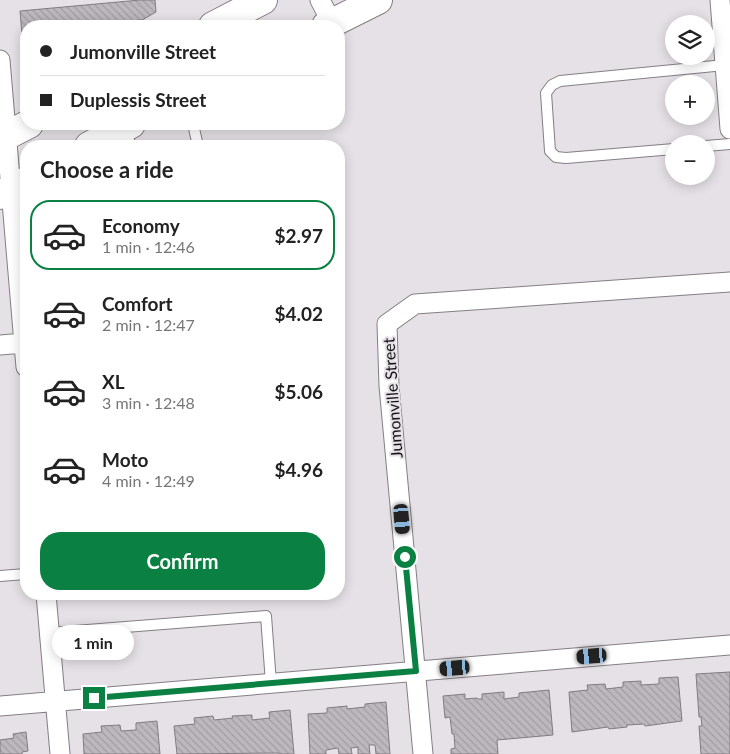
<!DOCTYPE html>
<meta charset="utf-8">
<style>
body{margin:0;font-family:Lato,sans-serif;background:#f6f6f6;color:#222;height:100vh;display:flex;flex-direction:column;font-size:19px;white-space:nowrap}
*{box-sizing:border-box;margin:0}
p{font-size:16px;color:#767676}
.icon{flex:none;width:28px;height:28px;fill:none;stroke:currentColor;stroke-width:2;stroke-linecap:round;stroke-linejoin:round}
.map{position:relative;flex:1;overflow:hidden}
.details{position:absolute;left:20px;top:140px;width:325px;height:460px;display:flex;flex-direction:column;background:#fff;border-radius:20px;box-shadow:0 2px 12px #0003}
.details>*{flex:none}
.hud{position:absolute;left:20px;top:20px;width:325px;height:110px;border-radius:20px;box-shadow:0 2px 12px #0003;display:grid;align-content:center;height:110px;padding:0 20px;background:#fff}
.tools{position:absolute;left:665px;top:15px;display:grid;gap:10px}
.tools a{display:grid;place-items:center;width:50px;height:50px;border-radius:50%;background:#fff;box-shadow:0 2px 12px #0003;font-size:25px}
.end{position:absolute;width:22px;height:22px;margin:-11px;border:6px solid #0b8043;background:#fff;box-shadow:0 0 0 2px #fff}
.from{border-radius:50%}
.bubble{position:absolute;height:35px;border-radius:18px;background:#fff;box-shadow:0 2px 12px #0003;font-size:16px;font-weight:700;line-height:35px;text-align:center}
.car{position:absolute;width:15px;height:30px;margin:-15px -8px;border-radius:6px;box-shadow:0 0 4px 1px #0007;background:linear-gradient(#222 24%,#8ab4d8 0 40%,#222 0 76%,#8ab4d8 0 86%,#222 0)}
.hud b{display:flex;align-items:center;gap:18px;height:48px;font-size:19px}
.hud b+b{border-top:1px solid #e0e0e0}
.hud i{width:12px;height:12px;background:#222}
ul{padding:0;list-style:none}
li{display:flex;align-items:center;gap:15px;height:70px;margin:0 10px 8px;padding:0 10px;border:2px solid transparent;border-radius:20px}
li div{flex:1}
li b{display:block;font-size:19px}
li em{font-style:normal;font-weight:700}
li.on{border-color:#0b8043}
li>.icon{width:45px;height:45px;stroke-width:1.5}
h2{padding:0 20px;font-size:22px;line-height:60px}
.action{display:flex;gap:10px;margin-top:auto;padding:10px 20px}
.action a{flex:1;height:58px;border-radius:20px;background:#0b8043;color:#fff;font-size:20px;font-weight:700;line-height:58px;text-align:center}
.map>svg:first-child{display:block}
.building{fill:url(#building-back-hatch);stroke:#817c81}
.lines{fill:none;stroke-linecap:round;stroke-linejoin:round}
.service-casing{stroke:#847f84;stroke-width:12}
.minor-casing{stroke:#847f84;stroke-width:21}
.secondary-casing{stroke:#847f84;stroke-width:30}
.service{stroke:#fff;stroke-width:10}
.minor{stroke:#fff;stroke-width:19}
.secondary{stroke:#fff;stroke-width:28}
.route{stroke:#0b8043;stroke-width:6}
.labels{text-anchor:middle;dominant-baseline:central;stroke-width:4;stroke-linejoin:round;paint-order:stroke}
.street-label{font-size:16px;fill:#141214;stroke:#e6e1e6}
</style>
<div class="map">
<svg width="730" height="754" viewBox="0 0 730 754">
<defs>
<pattern id="building-back-hatch" width="6" height="6" patternUnits="userSpaceOnUse" patternTransform="scale(1.25)"><rect width="6" height="6" fill="#bdb8bd"/><path d="M-1 5l2 2M0 0l6 6M5-1l2 2" fill="none" stroke="#a29da2"/></pattern>
</defs>
<rect width="100%" height="100%" fill="#e6e1e6"/>
<path class="building" d="M140 0H155L156 12 142 20 112 22V24L86 26H26V58H24L20 11Z
M730 672V754H701L699 726H702L701 717H699L696 674Z
M678 677 682 721 645 726 644 724 627 725V727L609 729 608 727 572 732 569 692 588 690 587 685 605 684 606 689 623 687V682L641 681V685L659 684V678Z
M549 690 553 735 497 740 498 754H451V749L455 748 454 734H452L450 717 445 718 443 696 465 694V699L477 698 478 699H482V694L504 692V699L519 697V693Z
M386 702 390 754H376L375 745H369L370 754H358V747L351 748 352 754H339L338 748 326 750V754H310L308 714 327 713V708L347 706V709L365 707V704Z
M290 710 294 754H279V753L177 754 174 726 195 724 194 718 213 716 214 720 233 718 232 716 252 715V720L270 718 269 712Z
M157 721 160 754H84L83 734 102 732 101 726 120 725 121 731 136 730V723Z
M26 732 28 751 22 752V754H0V740L14 738 13 734Z"/>
<g class="lines">
<g class="service-casing">
<path id="service" d="M193 124 198 146
M123 129 132 146
M706 146 730 144
M674 149 566 158 556 157 550 151 546 93 552 85 560 81 725 65
M0 576 26 574
M49 633 266 616 271 683"/>
</g>
<g class="minor-casing">
<path id="minor" d="M320 0 332 23
M720 0 730 129
M0 60 26 367
M0 345 24 343
M46 594 60 754
M0 706 730 645
M423 754 389 386 387 324 415 304 730 282"/>
</g>
<g class="secondary-casing">
<path id="secondary" d="M213 26 263 0
M326 26 378 0
M0 139 29 124
M89 146 131 124
M0 195 26 181"/>
</g>
<use href="#service" class="service"/>
<use href="#minor" class="minor"/>
<use href="#secondary" class="secondary"/>
</g>
<g class="lines">
<path class="route" d="M94 698 416 671 405 557"/>
</g>
<g class="labels">
<g class="street-label">
<text transform="translate(392 398) rotate(-94)">Jumonville Street</text>
</g>
</g>
</svg>
<div class="tools">
<a><svg class="icon" aria-label="layers" viewBox="0 0 24 24"><path d="M12 4l9 5-9 5-9-5zM3 14l9 5 9-5"/></svg></a>
<a>+</a>
<a>−</a>
</div>
<i class="end from" style="left:405px;top:557px"></i>
<i class="end" style="left:94px;top:698px"></i>
<div class="bubble" style="left:52px;top:625px;width:82px">1 min</div>
<i class="car" style="left:402px;top:519px;rotate:175deg"></i>
<i class="car" style="left:592px;top:656px;rotate:265deg"></i>
<i class="car" style="left:455px;top:668px;rotate:265deg"></i>
<div class="hud">
<b><i class="from"></i>Jumonville Street</b>
<b><i></i>Duplessis Street</b>
</div>
<section class="details">
<h2>Choose a ride</h2>
<ul>
<li class="on"><svg class="icon" aria-label="car" viewBox="0 0 24 24"><path d="M5 17H2v-5l4-1 3-4h7l3 4 3 1v5h-3M9 17h6M6 11h13"/><circle cx="7" cy="17" r="2"/><circle cx="17" cy="17" r="2"/></svg><div><b>Economy</b><p>1 min · 12:46</p></div><em>$2.97</em></li>
<li><svg class="icon" aria-label="car" viewBox="0 0 24 24"><path d="M5 17H2v-5l4-1 3-4h7l3 4 3 1v5h-3M9 17h6M6 11h13"/><circle cx="7" cy="17" r="2"/><circle cx="17" cy="17" r="2"/></svg><div><b>Comfort</b><p>2 min · 12:47</p></div><em>$4.02</em></li>
<li><svg class="icon" aria-label="car" viewBox="0 0 24 24"><path d="M5 17H2v-5l4-1 3-4h7l3 4 3 1v5h-3M9 17h6M6 11h13"/><circle cx="7" cy="17" r="2"/><circle cx="17" cy="17" r="2"/></svg><div><b>XL</b><p>3 min · 12:48</p></div><em>$5.06</em></li>
<li><svg class="icon" aria-label="car" viewBox="0 0 24 24"><path d="M5 17H2v-5l4-1 3-4h7l3 4 3 1v5h-3M9 17h6M6 11h13"/><circle cx="7" cy="17" r="2"/><circle cx="17" cy="17" r="2"/></svg><div><b>Moto</b><p>4 min · 12:49</p></div><em>$4.96</em></li>
</ul>
<div class="action"><a>Confirm</a></div>
</section>
</div>
